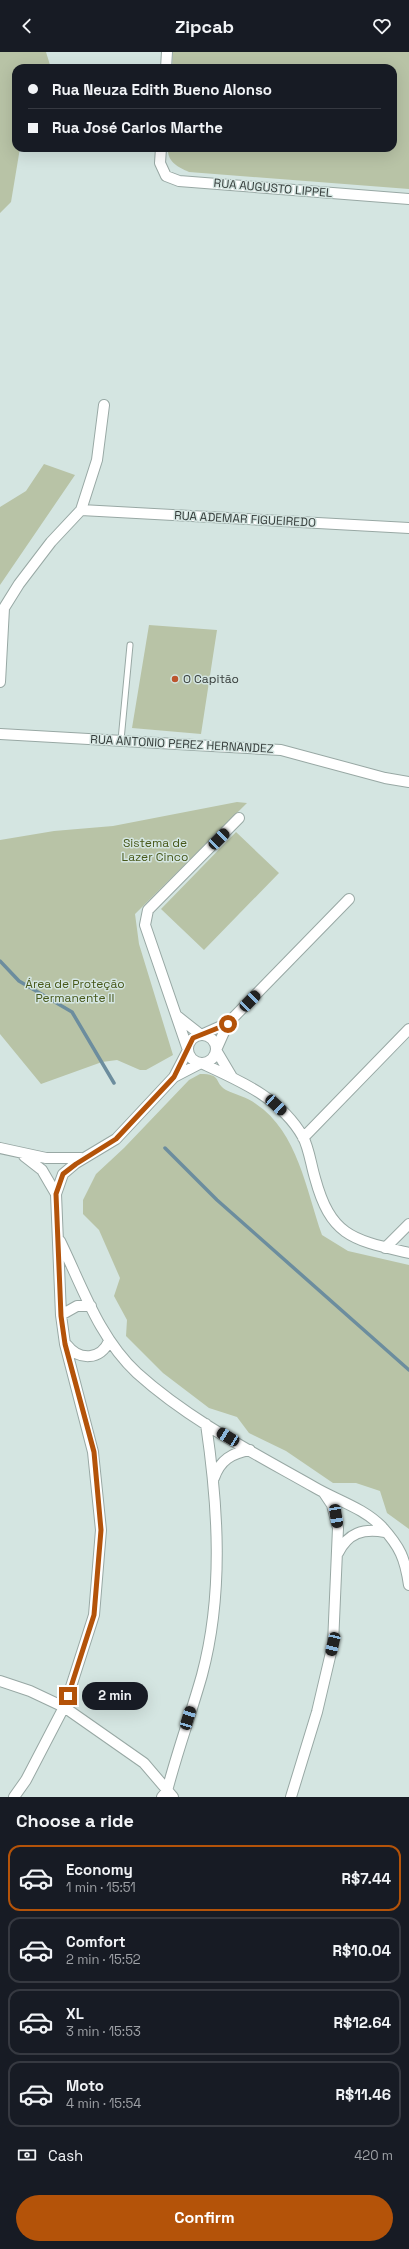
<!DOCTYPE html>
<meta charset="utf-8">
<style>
body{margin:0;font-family:"Space Grotesk",sans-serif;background:#20242c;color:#f1f3f6;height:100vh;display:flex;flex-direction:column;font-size:15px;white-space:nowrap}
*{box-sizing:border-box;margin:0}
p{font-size:13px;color:#9ea1a6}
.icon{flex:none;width:22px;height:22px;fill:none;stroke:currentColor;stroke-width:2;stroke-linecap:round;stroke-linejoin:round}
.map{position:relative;height:1745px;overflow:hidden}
.sheet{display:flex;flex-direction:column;background:#171b24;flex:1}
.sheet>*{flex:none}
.hud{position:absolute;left:12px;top:12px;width:385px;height:88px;border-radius:12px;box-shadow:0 4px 16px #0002;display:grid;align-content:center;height:88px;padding:0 16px;background:#171b24}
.end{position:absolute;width:18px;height:18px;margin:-9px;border:5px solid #b45309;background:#fff;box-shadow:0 0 0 2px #fff}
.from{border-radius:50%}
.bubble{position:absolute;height:28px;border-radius:14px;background:#171b24;box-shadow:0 4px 16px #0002;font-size:13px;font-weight:800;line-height:28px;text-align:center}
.car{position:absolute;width:12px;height:24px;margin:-12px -6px;border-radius:5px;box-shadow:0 0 3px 1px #0007;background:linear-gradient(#222 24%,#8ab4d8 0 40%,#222 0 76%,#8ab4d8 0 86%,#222 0)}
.hud b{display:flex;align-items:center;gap:14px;height:38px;font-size:15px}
.hud b+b{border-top:1px solid #363941}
.hud i{width:10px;height:10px;background:#f1f3f6}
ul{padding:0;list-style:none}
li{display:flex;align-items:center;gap:12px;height:66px;margin:0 8px 6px;padding:0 8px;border:2px solid #363941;border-radius:12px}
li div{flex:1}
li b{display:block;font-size:15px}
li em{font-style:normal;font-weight:800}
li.active{border-color:#b45309}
li>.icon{width:36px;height:36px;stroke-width:1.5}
h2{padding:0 16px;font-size:18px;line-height:48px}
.pay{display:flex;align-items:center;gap:10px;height:44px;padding:0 16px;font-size:15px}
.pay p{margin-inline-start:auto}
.primary-button{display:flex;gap:8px;margin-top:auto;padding:8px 16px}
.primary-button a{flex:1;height:46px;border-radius:24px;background:#b45309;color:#fff;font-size:16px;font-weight:800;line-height:46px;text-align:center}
header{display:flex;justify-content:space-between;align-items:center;height:52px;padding:0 16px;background:#171b24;font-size:18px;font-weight:800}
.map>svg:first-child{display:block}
.green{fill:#b8c3a6}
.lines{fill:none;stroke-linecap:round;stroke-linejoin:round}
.stream{stroke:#6c8d9e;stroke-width:3.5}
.lane-casing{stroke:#98a8a4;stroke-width:7}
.street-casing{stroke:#98a8a4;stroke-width:12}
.lane{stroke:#fff;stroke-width:5}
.street{stroke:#fff;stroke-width:10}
.route{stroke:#b45309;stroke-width:5}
.poi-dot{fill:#bc552d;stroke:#d4e5e1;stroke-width:1.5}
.labels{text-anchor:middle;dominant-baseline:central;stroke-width:3;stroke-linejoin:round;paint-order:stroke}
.street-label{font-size:12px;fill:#353c3a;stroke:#d4e5e1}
.poi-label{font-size:12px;fill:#353c3a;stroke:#d4e5e1;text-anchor:start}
.park-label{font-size:12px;fill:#47581a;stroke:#d4e5e1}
</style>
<header><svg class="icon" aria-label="back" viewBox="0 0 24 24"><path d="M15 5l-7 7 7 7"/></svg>Zipcab<svg class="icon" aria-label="heart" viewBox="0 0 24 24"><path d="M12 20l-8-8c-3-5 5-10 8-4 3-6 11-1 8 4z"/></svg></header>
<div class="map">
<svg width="409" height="1745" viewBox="0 0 409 1745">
<rect width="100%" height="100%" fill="#d4e5e1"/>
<path class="green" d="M0 0H46L50 13 48 16H16V96H20L11 150 0 161Z
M173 0H409V137L189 120C178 115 167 110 168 96H393V16H172Z
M44 412 75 423 0 533V455L26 439Z
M149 573 217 578 201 682 132 676Z
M237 750 247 751 135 862 139 892 173 1003 146 1018H140L117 1008 102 1010 41 1032 0 982V788L54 779 113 774Z
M236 780 279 821 204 898 161 857Z
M200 1022C223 1022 213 1030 226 1038 236 1043 247 1045 256 1052 298 1080 306 1138 322 1183L348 1199 409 1213V1477L387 1461 380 1439 356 1431H333L286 1399 249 1381 237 1365 209 1356 163 1321 126 1284 127 1268 114 1244 120 1226 99 1178 83 1162V1148L96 1122 124 1096 189 1028Z"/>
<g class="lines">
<path class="stream" d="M0 909 19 929 72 960 114 1031
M165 1096 217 1148 409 1318"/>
<g class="lane-casing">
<path id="lane" d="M121 688 130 593"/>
</g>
<g class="street-casing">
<path id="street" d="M166 16 167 0
M161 96 160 111 166 124 179 129 409 147
M81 458 409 476
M0 630 4 556 19 532 51 490 81 458 97 408 104 353
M0 682 281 698 385 726 409 730
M177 964 201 983 228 971
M188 997a14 14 0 1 1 28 0a14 14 0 1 1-28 0Z
M174 1025 201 1011C240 1029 281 1046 303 1085 309 1096 311 1113 315 1126 331 1185 353 1188 409 1201
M232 1025 216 998 228 971 349 847
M303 1086 409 977
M0 1096 46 1106H81
M24 1104 42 1118 56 1142
M60 1189C82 1234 99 1286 137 1321 189 1368 254 1401 314 1435 336 1448 364 1456 382 1475 400 1495 405 1506 409 1533
M385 1196 409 1172
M61 1263 77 1254H91
M67 1293C79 1309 101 1308 109 1289
M214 1426C220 1408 232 1401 250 1398
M338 1501C348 1481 363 1476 385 1480
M0 1629 30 1639 64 1655 144 1711 173 1745
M14 1745 26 1728 64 1655 68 1644 94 1563 101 1478 93 1400 65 1292 61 1263 56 1142 63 1122 76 1111 116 1087 174 1025 188 998 145 873 148 858 239 766
M162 1745 167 1739C177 1700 191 1662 202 1623 224 1541 218 1454 206 1372
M291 1745 317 1660 333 1592 338 1476 332 1453 324 1441"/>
</g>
<use href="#lane" class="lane"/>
<use href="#street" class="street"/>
</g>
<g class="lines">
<path class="route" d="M68 1644 94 1563 101 1478 94 1400 65 1292 61 1264 56 1142 63 1122 76 1112 116 1087 174 1025 193 986 228 972"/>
</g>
<circle class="poi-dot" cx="175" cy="627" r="4"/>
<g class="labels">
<g class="street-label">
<text transform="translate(273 136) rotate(5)">RUA AUGUSTO LIPPEL</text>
<text transform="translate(245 467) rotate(3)">RUA ADEMAR FIGUEIREDO</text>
<text transform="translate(182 692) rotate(3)">RUA ANTONIO PEREZ HERNANDEZ</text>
</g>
<g class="poi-label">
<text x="183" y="627">O Capitão</text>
</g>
<g class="park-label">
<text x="155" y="791">Sistema de<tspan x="155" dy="14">Lazer Cinco</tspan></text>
<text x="75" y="932">Área de Proteção<tspan x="75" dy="14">Permanente II</tspan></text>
</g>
</g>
</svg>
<i class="end from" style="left:228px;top:972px"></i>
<i class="end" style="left:68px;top:1644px"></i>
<div class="bubble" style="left:82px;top:1630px;width:66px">2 min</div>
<i class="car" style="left:219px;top:787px;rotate:45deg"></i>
<i class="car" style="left:250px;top:949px;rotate:44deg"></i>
<i class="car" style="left:276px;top:1053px;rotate:133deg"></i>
<i class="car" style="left:228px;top:1385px;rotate:301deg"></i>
<i class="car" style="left:336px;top:1464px;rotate:171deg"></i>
<i class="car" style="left:333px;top:1592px;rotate:193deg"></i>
<i class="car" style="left:188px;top:1666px;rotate:17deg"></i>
<div class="hud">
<b><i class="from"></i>Rua Neuza Edith Bueno Alonso</b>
<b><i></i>Rua José Carlos Marthe</b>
</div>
</div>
<section class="sheet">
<h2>Choose a ride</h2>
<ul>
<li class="active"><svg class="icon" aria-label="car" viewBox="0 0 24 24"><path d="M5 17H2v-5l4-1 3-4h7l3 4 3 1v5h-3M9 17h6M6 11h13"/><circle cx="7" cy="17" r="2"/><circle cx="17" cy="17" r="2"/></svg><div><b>Economy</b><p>1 min · 15:51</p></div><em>R$7.44</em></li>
<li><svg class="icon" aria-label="car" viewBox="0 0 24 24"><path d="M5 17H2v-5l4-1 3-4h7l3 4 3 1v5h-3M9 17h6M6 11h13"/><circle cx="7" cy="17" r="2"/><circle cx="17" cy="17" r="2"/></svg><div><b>Comfort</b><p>2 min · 15:52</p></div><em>R$10.04</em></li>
<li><svg class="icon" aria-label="car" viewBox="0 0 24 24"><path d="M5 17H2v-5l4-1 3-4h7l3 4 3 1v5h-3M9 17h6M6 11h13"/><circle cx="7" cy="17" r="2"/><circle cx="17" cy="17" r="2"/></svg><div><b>XL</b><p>3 min · 15:53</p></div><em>R$12.64</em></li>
<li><svg class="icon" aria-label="car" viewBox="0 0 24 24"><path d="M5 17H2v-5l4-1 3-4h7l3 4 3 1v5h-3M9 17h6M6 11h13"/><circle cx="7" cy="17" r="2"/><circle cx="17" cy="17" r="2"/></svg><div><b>Moto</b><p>4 min · 15:54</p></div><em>R$11.46</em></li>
</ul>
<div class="pay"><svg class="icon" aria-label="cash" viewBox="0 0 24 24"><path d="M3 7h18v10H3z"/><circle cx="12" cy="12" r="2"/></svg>Cash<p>420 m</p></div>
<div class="primary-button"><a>Confirm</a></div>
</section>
